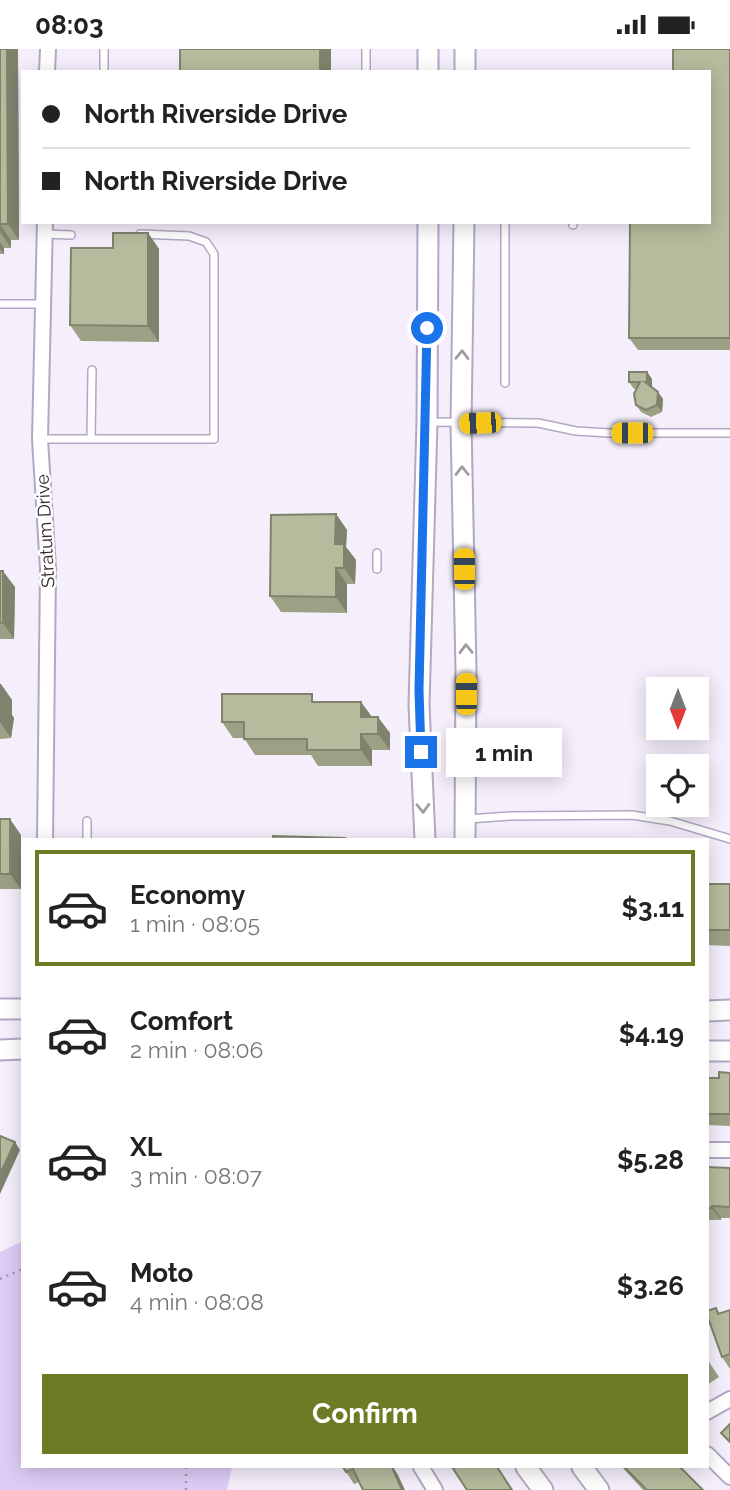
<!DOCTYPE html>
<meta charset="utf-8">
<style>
body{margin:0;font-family:Raleway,sans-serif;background:#f6f6f6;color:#222;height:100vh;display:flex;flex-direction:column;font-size:26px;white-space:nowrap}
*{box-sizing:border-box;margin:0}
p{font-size:23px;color:#767676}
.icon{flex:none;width:38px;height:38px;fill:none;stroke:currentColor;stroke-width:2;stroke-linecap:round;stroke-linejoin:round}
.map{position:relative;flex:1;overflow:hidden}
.details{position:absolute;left:21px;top:789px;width:688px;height:630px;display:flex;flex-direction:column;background:#fff;border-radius:0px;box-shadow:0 4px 18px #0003}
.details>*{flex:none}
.hud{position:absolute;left:21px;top:21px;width:690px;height:154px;border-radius:0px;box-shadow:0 4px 18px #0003;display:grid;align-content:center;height:154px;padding:0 21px;background:#fff}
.needle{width:46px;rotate:180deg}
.controls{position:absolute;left:646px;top:628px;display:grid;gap:14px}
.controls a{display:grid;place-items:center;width:63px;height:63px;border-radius:0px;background:#fff;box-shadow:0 4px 18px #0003;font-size:35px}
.end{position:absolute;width:32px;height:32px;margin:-16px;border:9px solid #1a73e8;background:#fff;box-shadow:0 0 0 4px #fff}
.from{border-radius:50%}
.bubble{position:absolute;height:49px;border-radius:0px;background:#fff;box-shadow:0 4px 18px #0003;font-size:23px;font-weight:700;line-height:49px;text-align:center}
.car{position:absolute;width:21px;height:42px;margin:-21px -10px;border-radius:9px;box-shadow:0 0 5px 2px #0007;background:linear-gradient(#f5c518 24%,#345 0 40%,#f5c518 0 76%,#345 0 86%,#f5c518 0)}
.hud b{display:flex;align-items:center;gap:24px;height:66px;font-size:26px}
.hud b+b{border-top:2px solid #e0e0e0}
.hud i{width:18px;height:18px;background:#222}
ul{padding:12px 0 0;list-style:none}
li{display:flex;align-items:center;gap:21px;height:116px;margin:0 14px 10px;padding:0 7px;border:4px solid transparent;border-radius:0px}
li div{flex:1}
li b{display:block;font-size:26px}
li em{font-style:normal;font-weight:700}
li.on{border-color:#6f7a25}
li>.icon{width:63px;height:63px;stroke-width:1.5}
.primary-button{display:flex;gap:14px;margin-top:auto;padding:14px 21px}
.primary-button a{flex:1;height:80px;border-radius:0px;background:#6f7a25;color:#fff;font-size:28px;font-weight:700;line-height:80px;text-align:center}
.status{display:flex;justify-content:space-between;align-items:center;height:49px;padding:0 35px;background:#fff;direction:ltr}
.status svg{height:19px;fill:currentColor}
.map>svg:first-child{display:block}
.green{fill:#deccf6}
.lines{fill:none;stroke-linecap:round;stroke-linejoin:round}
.service-casing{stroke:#b4a7c4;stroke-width:10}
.minor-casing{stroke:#b4a7c4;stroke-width:18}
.secondary-casing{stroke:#b4a7c4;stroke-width:23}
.path{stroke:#a09aa7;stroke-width:2.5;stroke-dasharray:2 5;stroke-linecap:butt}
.service{stroke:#fff;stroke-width:7}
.minor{stroke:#fff;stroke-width:14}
.secondary{stroke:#fff;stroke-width:19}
.wall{fill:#9ca186}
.shaded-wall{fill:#7f836d}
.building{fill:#b5bb9c;stroke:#7f836d;stroke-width:2}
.oneway{stroke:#a09ea4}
.route{stroke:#1a73e8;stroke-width:9}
.labels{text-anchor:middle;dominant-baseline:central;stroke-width:5;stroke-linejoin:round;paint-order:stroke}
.street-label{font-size:18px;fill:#2d2834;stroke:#fff}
</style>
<div class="status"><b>08:03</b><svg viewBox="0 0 49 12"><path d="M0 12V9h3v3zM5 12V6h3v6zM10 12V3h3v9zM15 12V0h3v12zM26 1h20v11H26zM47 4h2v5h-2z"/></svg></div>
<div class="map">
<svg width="730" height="1441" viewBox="0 0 730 1441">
<rect width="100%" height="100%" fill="#f5effc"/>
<path class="green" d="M23 1192V1418H232L227 1441H0V1203Z"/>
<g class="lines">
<g class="service-casing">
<path id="service" d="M366 0V23
M104 23V0
M573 173V176
M44 185 71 186
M0 255H43
M505 334V173
M427 373 538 374 576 382 609 384H730
M41 390H214V205L206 193 189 187 140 185
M91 390 92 321
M377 520V504
M468 770 511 767 632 766 670 772 730 790
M87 772V791"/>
</g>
<g class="minor-casing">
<path id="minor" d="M47 23 48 0
M45 173 40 390 48 520 45 791
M707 1101H730
M707 1363 730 1350
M707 1405 730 1428
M421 1418 435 1441"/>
</g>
<g class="secondary-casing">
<path id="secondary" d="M465 0V23
M428 23V0
M464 173 461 375 466 621 465 791
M425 791 419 656 427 373 428 173
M0 960H23
M707 962 730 961
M0 1001 23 1000
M707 1002H730
M526 1418 543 1441
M582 1418 599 1441"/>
</g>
<path class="path" d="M0 1230 23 1220
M186 1441V1418"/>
<use href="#service" class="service"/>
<use href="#minor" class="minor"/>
<use href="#secondary" class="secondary"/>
</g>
<path class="wall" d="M0 0H18L19 191H11V199H4V205H0Z
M730 0V301H638L629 289 709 173Z
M148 184 159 200V293L81 292 70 276 113 199Z
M647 323 652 330V338L658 343 663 350 662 363 651 368 641 363 636 356 637 340H634L629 333Z
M336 465 347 481 346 498 356 511 355 535H347V564L281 563 270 547Z
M0 522 15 538 14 590H0Z
M0 635 12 651V666L14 669 11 689 0 690Z
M361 653 372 668 390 684V701H372V717H318L311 706H255L244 689H233L222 673Z
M0 770 21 786V840H0Z
M707 835H730V897L707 896Z
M730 1024V1077L707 1076V1029H719Z
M707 1118 730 1119V1169H721V1171H707Z
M716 1259 720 1265 730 1261V1320L722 1308Z
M707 1310 719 1328 707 1336Z
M343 1418 398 1426 359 1433 354 1435 346 1423Z
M622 1418H680L703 1441H643Z"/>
<path class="shaded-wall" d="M7 0H18L19 191 8 175Z
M320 0H331V23H320Z
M0 175 11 191V199L0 183Z
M148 184 159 200V293L148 277Z
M0 193 4 199V205L0 200Z
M647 323 652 330V340L647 333Z
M658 343 663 350 662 363 657 356Z
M336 465 347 481 346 498 356 511 355 535 344 519 335 495Z
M336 519 347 535V564L336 548Z
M3 522 15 538 14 590 3 574Z
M1 635 12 651V666L14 669 11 689 0 673Z
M361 653 372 668H361Z
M378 668 390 684V701L378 685Z
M361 685 372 701V717L361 701Z
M10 770 21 786V840L10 825Z
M15 1093 20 1101 0 1145V1125Z
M712 1157 721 1169V1171L712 1159Z
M390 1418H393L398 1426 405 1441H402Z"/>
<path class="building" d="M0 0H7L8 175H0Z
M180 0H320V23H180Z
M673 0H730V289H629L630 173H709V23H673Z
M113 184H148V277L70 276 71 199H113Z
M629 323H647V333H645L658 343 657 356 646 361 636 356 634 345 640 333H629Z
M336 465 335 495H344V519H336V548L270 547 271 466Z
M0 522H3V574H0Z
M0 635 1 653H2L0 673Z
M222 645H312V653H361V668H378V685H361V701H307V690H244V673H222Z
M0 770H10V825H0Z
M273 787 345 789 348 791H274Z
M707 835H730V881H707Z
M719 1023 730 1024V1065H707V1029H719Z
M0 1087 15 1093 0 1125Z
M707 1118 730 1119V1158L712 1157V1159H707Z
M716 1259 718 1265 730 1261V1305L722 1308 707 1266V1262Z
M730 1375V1393L721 1384Z
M343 1418H392L402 1441H363L353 1420 346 1423Z
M452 1418H497L512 1441H467Z
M624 1418H680L703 1441H647Z"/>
<defs><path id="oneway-chevron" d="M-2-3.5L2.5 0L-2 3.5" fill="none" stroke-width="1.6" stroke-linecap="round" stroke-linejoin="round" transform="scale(1.75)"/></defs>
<g class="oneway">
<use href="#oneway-chevron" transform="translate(462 306) rotate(-89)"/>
<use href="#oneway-chevron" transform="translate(462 422) rotate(-91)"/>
<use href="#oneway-chevron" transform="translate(466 600) rotate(-91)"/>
<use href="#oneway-chevron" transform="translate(423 759) rotate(88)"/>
</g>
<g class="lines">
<path class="route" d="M421 703 419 641 427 279"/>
</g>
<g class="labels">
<g class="street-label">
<text transform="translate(45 482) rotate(-93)">Stratum Drive</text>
</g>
</g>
</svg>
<div class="controls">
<a><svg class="needle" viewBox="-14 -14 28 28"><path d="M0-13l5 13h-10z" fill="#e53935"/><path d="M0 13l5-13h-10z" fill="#767676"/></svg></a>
<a><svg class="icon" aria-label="locate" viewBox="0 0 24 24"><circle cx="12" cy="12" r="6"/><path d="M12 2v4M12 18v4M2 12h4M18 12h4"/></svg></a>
</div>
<i class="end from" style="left:427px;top:279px"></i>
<i class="end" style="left:421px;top:703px"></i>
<div class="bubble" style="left:446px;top:679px;width:116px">1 min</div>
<i class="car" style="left:480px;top:374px;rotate:268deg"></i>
<i class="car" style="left:632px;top:384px;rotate:270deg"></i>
<i class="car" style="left:464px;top:520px;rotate:359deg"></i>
<i class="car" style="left:466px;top:645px;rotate:0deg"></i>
<div class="hud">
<b><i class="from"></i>North Riverside Drive</b>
<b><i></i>North Riverside Drive</b>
</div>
<section class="details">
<ul>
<li class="on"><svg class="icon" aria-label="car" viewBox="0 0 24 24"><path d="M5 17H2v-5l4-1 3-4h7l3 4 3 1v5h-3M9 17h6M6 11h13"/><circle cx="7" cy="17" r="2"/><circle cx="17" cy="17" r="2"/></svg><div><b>Economy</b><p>1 min · 08:05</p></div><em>$3.11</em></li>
<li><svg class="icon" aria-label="car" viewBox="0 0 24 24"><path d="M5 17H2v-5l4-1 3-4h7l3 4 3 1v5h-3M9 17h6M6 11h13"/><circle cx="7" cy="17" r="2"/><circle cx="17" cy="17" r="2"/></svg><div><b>Comfort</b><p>2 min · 08:06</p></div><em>$4.19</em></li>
<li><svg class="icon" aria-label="car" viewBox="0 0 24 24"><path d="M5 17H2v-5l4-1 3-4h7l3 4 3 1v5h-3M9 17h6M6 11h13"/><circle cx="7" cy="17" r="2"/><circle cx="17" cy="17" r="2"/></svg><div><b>XL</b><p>3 min · 08:07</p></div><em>$5.28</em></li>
<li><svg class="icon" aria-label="car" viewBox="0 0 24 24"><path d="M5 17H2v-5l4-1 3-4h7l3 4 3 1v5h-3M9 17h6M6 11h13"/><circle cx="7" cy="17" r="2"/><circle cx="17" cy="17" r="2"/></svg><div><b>Moto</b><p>4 min · 08:08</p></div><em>$3.26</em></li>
</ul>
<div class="primary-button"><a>Confirm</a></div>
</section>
</div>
